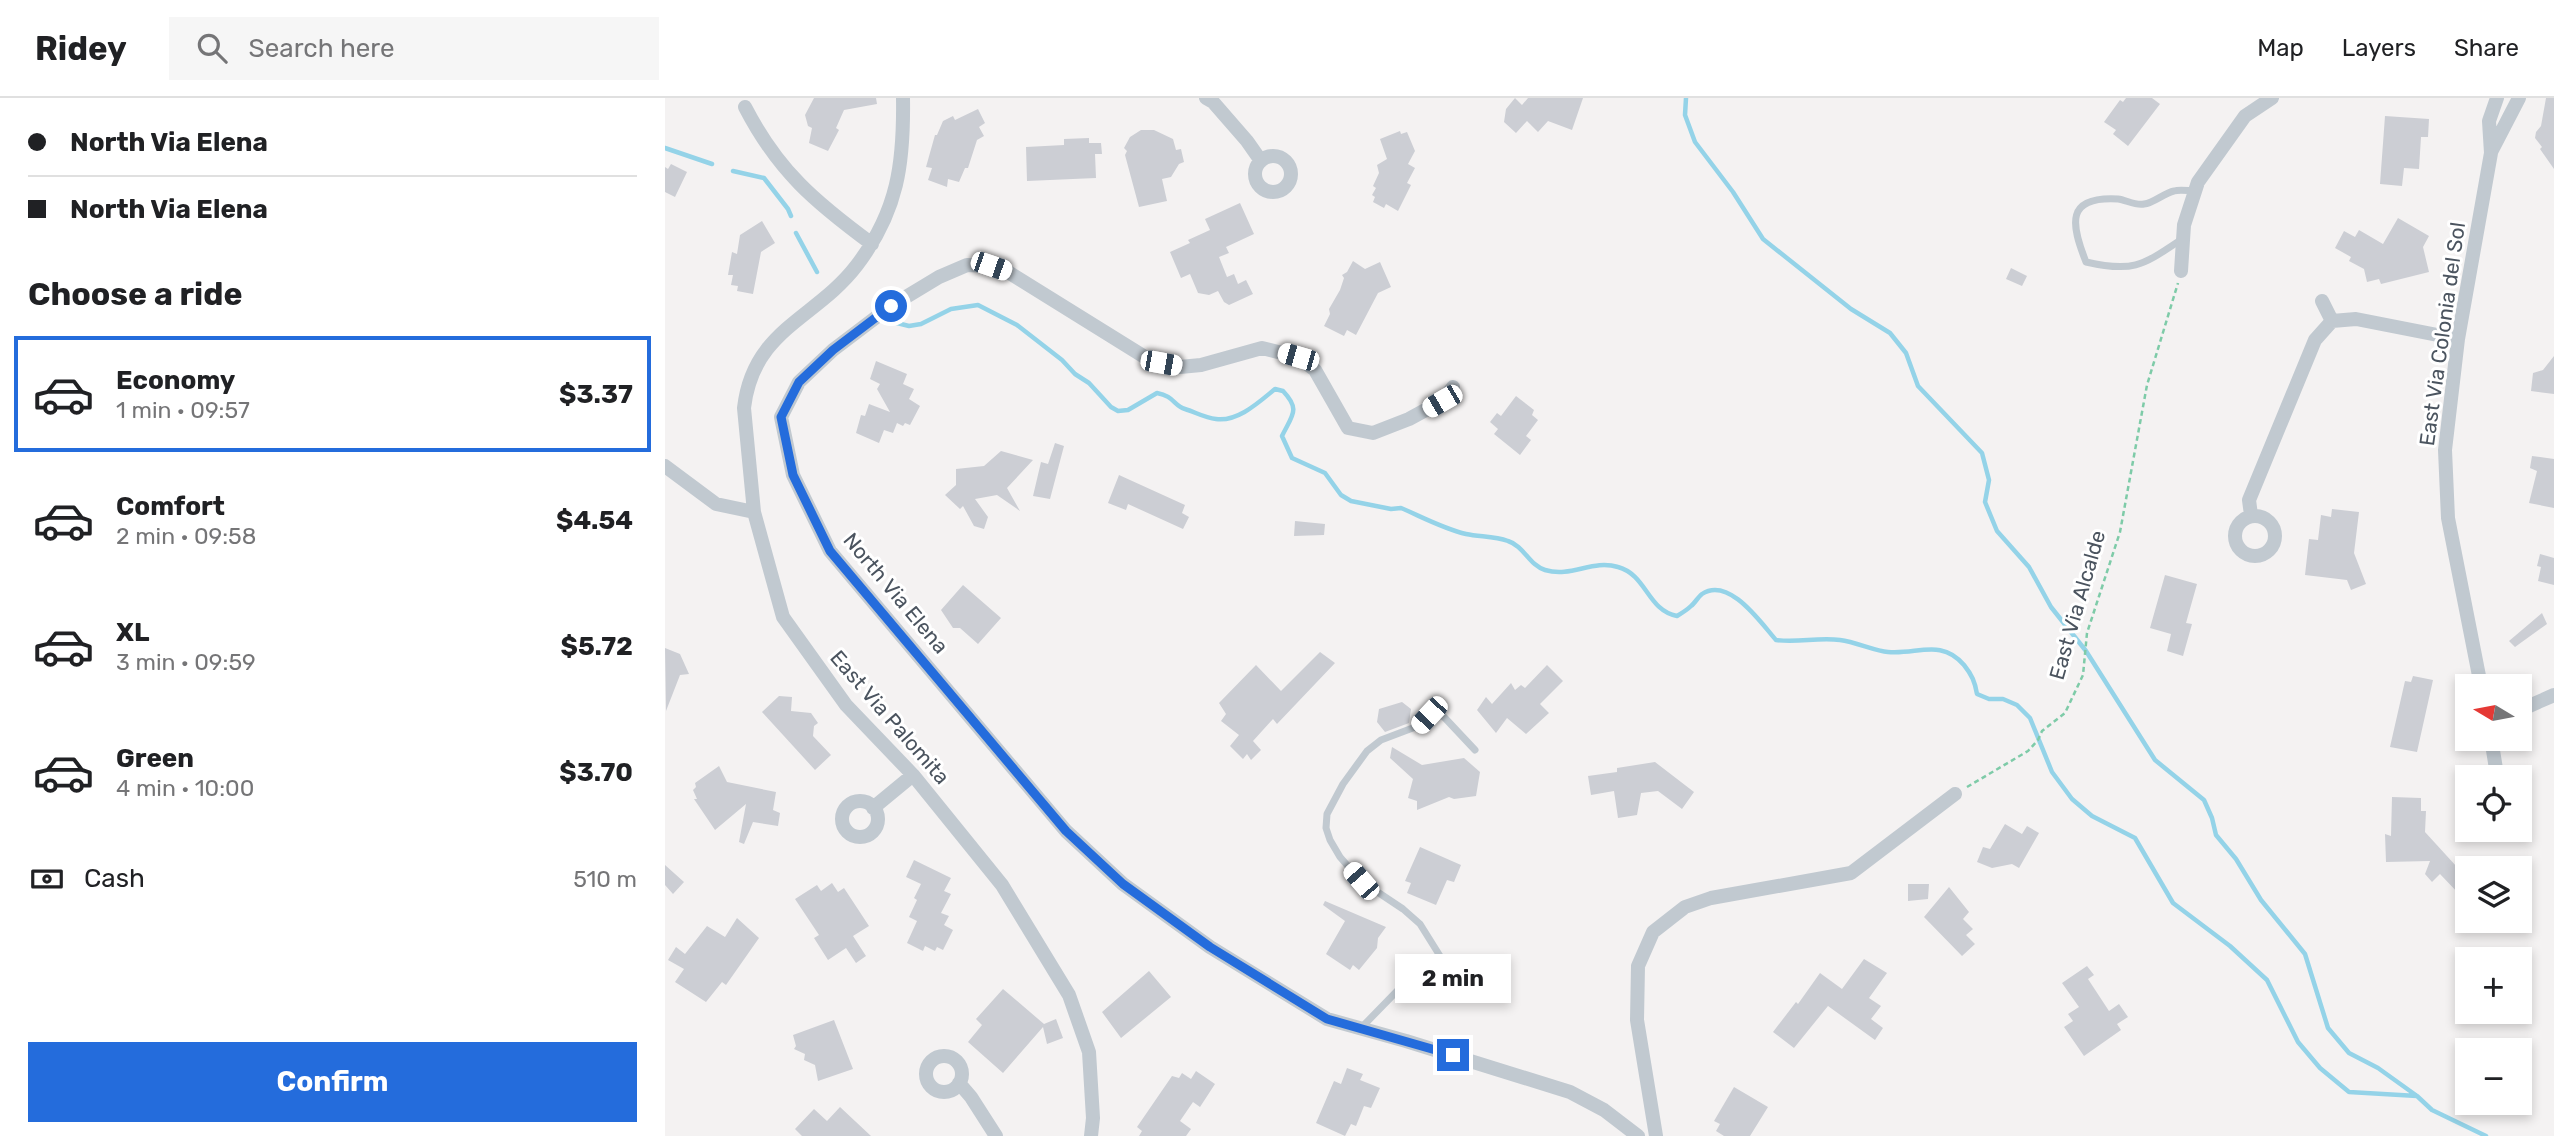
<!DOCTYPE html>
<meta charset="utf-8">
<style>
body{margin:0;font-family:Rubik,sans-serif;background:#f6f6f6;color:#202124;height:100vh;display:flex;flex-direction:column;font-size:26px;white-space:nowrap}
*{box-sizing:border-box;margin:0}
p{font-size:23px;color:#757577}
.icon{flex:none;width:38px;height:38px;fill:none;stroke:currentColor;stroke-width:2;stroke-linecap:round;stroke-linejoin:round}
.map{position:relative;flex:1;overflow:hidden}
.details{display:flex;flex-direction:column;background:#fff;width:665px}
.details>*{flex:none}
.banner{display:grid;align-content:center;height:154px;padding:0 28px;background:#fff}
.needle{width:46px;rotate:280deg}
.controls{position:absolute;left:1790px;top:576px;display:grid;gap:14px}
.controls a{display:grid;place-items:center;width:77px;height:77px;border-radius:0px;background:#fff;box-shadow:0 4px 10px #0003;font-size:35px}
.end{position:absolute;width:32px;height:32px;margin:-16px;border:9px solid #246cdc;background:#fff;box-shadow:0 0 0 4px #fff}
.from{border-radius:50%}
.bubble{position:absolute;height:49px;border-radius:0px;background:#fff;box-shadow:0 4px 10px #0003;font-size:23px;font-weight:700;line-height:49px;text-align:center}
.car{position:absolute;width:21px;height:42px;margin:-21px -10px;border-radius:9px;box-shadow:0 0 5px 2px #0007;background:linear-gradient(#fff 24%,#345 0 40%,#fff 0 76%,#345 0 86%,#fff 0)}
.banner b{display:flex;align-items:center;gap:24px;height:66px;font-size:26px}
.banner b+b{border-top:2px solid #e0e0e0}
.banner i{width:18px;height:18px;background:#202124}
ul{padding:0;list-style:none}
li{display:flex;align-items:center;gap:21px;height:116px;margin:0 14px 10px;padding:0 14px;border:4px solid transparent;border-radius:0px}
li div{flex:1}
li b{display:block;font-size:26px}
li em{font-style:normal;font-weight:700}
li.on{border-color:#246cdc}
li>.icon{width:63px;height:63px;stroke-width:1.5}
h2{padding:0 28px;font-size:32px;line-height:84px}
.pay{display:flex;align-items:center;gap:18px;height:77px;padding:0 28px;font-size:26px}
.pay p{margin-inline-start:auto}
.button{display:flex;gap:14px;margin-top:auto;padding:14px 28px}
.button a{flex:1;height:80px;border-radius:0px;background:#246cdc;color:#fff;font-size:28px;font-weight:700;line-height:80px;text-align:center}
header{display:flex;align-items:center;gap:42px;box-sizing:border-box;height:98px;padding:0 35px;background:#fff;border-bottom:2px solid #e0e0e0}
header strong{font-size:33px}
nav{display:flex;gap:38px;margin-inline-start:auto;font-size:24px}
.search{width:490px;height:63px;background:#f6f6f6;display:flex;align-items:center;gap:18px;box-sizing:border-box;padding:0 24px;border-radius:0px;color:#757577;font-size:26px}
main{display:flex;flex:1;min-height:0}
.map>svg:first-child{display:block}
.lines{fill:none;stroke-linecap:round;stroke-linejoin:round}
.stream{stroke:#94d3e8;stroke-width:4.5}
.building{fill:#ccced4}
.path{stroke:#7ecba8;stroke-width:2.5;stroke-dasharray:5 3.5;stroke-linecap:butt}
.lane{stroke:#c1c9d0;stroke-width:7}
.street{stroke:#c1c9d0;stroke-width:14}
.route{stroke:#246cdc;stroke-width:9}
.labels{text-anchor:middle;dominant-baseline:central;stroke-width:6;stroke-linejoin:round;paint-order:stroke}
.street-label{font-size:21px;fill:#4b545f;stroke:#fff}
</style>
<header>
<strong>Ridey</strong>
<div class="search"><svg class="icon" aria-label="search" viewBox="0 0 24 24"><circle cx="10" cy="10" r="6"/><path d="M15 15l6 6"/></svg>Search here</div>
<nav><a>Map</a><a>Layers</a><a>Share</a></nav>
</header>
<main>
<section class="details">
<div class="banner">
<b><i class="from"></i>North Via Elena</b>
<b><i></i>North Via Elena</b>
</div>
<h2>Choose a ride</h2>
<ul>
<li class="on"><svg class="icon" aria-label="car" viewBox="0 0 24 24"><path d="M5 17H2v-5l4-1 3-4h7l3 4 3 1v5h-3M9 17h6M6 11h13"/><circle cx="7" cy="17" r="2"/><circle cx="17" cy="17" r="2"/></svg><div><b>Economy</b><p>1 min · 09:57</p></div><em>$3.37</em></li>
<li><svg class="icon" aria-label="car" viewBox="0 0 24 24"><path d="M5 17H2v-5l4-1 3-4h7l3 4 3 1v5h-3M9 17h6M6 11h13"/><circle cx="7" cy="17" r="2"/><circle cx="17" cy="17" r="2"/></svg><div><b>Comfort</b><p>2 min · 09:58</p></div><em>$4.54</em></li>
<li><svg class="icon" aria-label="car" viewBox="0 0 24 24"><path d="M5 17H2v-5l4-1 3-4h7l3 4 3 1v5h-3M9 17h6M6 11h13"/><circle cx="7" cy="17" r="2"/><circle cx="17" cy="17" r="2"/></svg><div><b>XL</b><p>3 min · 09:59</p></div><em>$5.72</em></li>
<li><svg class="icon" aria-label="car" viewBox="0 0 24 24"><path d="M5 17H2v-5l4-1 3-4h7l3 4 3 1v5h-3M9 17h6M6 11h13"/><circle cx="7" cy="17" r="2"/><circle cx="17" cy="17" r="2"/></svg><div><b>Green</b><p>4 min · 10:00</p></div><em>$3.70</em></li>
</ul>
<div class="pay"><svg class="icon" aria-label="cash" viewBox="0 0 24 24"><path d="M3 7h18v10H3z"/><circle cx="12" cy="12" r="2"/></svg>Cash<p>510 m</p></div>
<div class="button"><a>Confirm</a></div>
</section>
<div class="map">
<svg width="1889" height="1038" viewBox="0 0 1889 1038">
<rect width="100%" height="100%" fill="#f4f2f2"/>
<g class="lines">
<path class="stream" d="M1021 0 1020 17 1030 44 1068 94 1098 141 1186 211 1225 235 1241 255 1253 288 1317 355 1324 382 1320 404 1332 433 1364 469 1386 509 1421 553 1490 662 1539 702 1547 720 1551 737 1571 761 1596 802 1640 856 1663 930 1684 955 1713 970 1752 998 1767 1012 1821 1038
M0 50 47 66
M68 73 99 80 123 111 126 118
M131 135 152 174
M224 223 244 228 256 226 286 211 313 207 352 227 397 262 410 276 424 285 446 309 453 313 463 312 492 295C509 298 509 308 520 311 530 314 540 320 551 321 573 324 594 304 610 291L618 293C636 312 627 317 617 338L627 360 660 375 676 397 686 403 726 411 736 410C757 419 779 431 801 436 815 439 829 438 843 443 859 448 864 467 880 472 907 480 927 461 953 469 982 477 982 512 1012 518 1017 515 1022 512 1026 508 1030 505 1033 499 1037 496 1064 478 1096 525 1111 542 1133 545 1153 539 1175 542 1191 544 1210 553 1223 554 1252 557 1276 540 1299 567 1307 577 1310 584 1312 596L1324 601H1338L1352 607 1365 620 1387 674 1407 701 1427 718 1470 740 1508 805 1565 848 1602 882 1633 944 1655 970 1684 994 1752 998"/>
</g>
<path class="building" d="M149 0H211L212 6 179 12 171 30 174 32 163 53 144 45 147 30 143 28 140 17Z
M850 0 857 7 863 0H918L907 32 883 23 873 34 862 23 851 35 839 24 841 11Z
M1461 0H1487L1495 6 1463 48 1448 36 1451 32 1439 24 1455 2 1458 4Z
M1881 0H1889V71L1875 51 1877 49 1870 40 1871 34 1876 28Z
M313 11 320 25 314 29 319 38 312 42 303 70H300L294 84 283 81 282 89 263 82 267 70 261 69 270 37H272L278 23 288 18 290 22Z
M1720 18 1764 21 1763 39H1756L1754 71 1739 70 1737 88 1715 86Z
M476 32H489L508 41 511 52 516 51 519 64 514 66 506 79 497 81 502 103 474 109 460 57 462 53 459 50 465 39Z
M735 33 736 36 742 34 750 53 743 66 750 70 742 85 746 87 733 113 721 106 719 110 708 104 710 99 707 97 711 90 708 88 714 75 712 67 722 61 715 41Z
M424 40V45H436L437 56H430L431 80 362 83 361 49 399 47V41Z
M6 66 22 74 10 99 0 94V69L3 71Z
M575 105 589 136 561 149 564 155 554 159 562 179 569 176 573 186 581 182 588 196 564 207 559 204 553 193 544 197 533 195 525 176 516 180 505 154 525 145 523 142 545 132 540 121Z
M1733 120 1764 138 1758 149 1764 174 1716 186 1714 181 1702 184 1699 171 1684 163 1686 159 1670 150 1679 133 1690 139 1694 132 1718 146Z
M97 123 110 145 96 154 88 196 72 193 73 188 66 187 68 177H63L67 154 72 156 75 137Z
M688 163 700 171 715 164 726 189 713 195 691 237 682 232 679 238 659 228 665 216 664 211 675 192 679 180 677 177 682 174Z
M1346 170 1362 178 1357 188 1341 181Z
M1889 258V296L1866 293 1868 275 1878 272Z
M211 263 242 276 238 286 249 291 244 301 255 308 245 327 240 325 238 328 232 325 228 335 219 332 214 345 191 335 196 317 200 318 204 306 225 314 212 291 215 286 205 281Z
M851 298 869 312 867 317 873 322 861 338 866 342 855 357 829 336 833 331 825 324 832 315 836 318Z
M390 345 399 348 385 401 368 398 376 364 383 366Z
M336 353 368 362 342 390 355 413 332 397 310 401 323 419 319 431 309 428 298 408 295 411 280 397 291 387V371L319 368Z
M1867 358 1889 361V410L1864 405 1872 373 1865 370Z
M454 377 520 407 517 415 524 419 518 431 463 406 461 412 443 405Z
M1667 411 1694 414 1689 455 1701 486 1686 492 1682 482 1640 477 1644 441 1653 442 1656 417 1666 419Z
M630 423 660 426 659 437 629 438Z
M1875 456 1889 460V487L1873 483 1876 469 1872 468Z
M1500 477 1532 486 1521 525 1527 526 1518 558 1502 553 1506 536 1485 530Z
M298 487 336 520 313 546 295 530H288L276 512Z
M1877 515 1882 526 1850 549 1844 543Z
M0 550 15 556 24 576 15 577 1 613Z
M655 554 670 565 612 626 608 621 588 643 596 652 586 662 582 656 578 661 565 648 574 637 556 623 561 616 554 605 591 567 616 593Z
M882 567 898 583 875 606 884 615 861 636 842 620 831 635 812 612 821 599 827 606 846 585 850 592 856 587 860 590Z
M1748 578 1768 582 1752 654 1725 649 1740 583 1746 584Z
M114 598 127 599 126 613 146 615 153 625 149 628 148 638 166 657 150 672 97 614Z
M737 604 746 611 744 625 720 634 712 624 714 611Z
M727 649 757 667 799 660 815 674 811 698 789 701 784 699 752 712V703L743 700 748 681 725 660Z
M990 664 1029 694 1017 711 993 693 976 695 972 717 953 720 949 693 926 697 923 678 952 674V670Z
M54 668 62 684 111 694 108 712 115 715 113 728 88 724 79 746 74 744 81 706 50 732 29 701H32L28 692 31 689 30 685Z
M1727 699 1756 700V713H1761L1760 734 1802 780V790L1795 797 1775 776 1767 784 1760 776 1765 763 1721 764 1720 736 1726 738Z
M1340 726 1357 736 1362 728 1374 735 1354 770 1347 766 1327 770 1312 764 1318 749 1325 751Z
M755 749 796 767 789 784 782 782 771 807 742 795 746 785 740 783Z
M249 762 286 780 279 793 286 796 276 815 284 818 279 827 288 832 278 852 272 849 270 853 260 848 258 853 242 845 252 823 244 819 252 802 249 800 256 786 241 779Z
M0 767 19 784 8 796 0 787Z
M167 785 173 794 179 790 204 828 188 838 201 858 191 865 181 850 163 862 149 840 154 837 130 801 152 787 156 793Z
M1243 786H1264L1263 801 1243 803Z
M1284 789 1304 814 1298 821 1308 831 1301 837 1310 846 1297 858 1259 819Z
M660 803 721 829 713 840 712 850 694 872 688 867 685 872 661 856 680 823 658 807Z
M72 820 94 840 61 887 57 884 41 904 10 884 19 871 3 862 11 849 20 856 42 828 60 839Z
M1199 861 1222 875 1204 900 1216 908 1206 921 1218 930 1210 942 1163 908 1129 950 1108 934 1131 904 1133 906 1155 875 1177 891Z
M1422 868 1429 877 1423 881 1444 913 1454 906 1463 919 1452 926 1456 932 1419 958 1399 929 1408 923 1403 916 1414 909 1397 885Z
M484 873 506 899 456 940 437 914Z
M338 891 379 926 391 921 398 940 382 946 378 929 338 975 303 944 317 927 311 921Z
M169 922 188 971 153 983 150 967 139 962 140 956 129 951 131 948 128 937Z
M682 970 698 976 695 982 715 990 706 1010 699 1008 691 1028 686 1026 680 1038 651 1025 669 983 676 986Z
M531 973 550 986 535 1009 528 1004 515 1023 526 1031 521 1038H474L477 1033 472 1029 507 978 514 980 517 975 526 981Z
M1069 989 1103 1009 1085 1038H1059L1051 1033 1055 1026 1049 1023Z
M175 1009 206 1038H137L130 1031 149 1011 162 1023Z"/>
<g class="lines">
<path class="path" d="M1302 689 1363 653 1373 642 1377 633 1400 615 1418 577 1422 535 1455 434 1482 287 1513 185"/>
<path class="lane" d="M1517 141C1478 167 1469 175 1421 164 1406 126 1400 98 1453 101 1461 102 1471 108 1479 106 1489 105 1499 95 1509 93 1515 91 1524 93 1530 93
M696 930 734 891 775 858 755 826 738 811 696 783 675 759 665 742 661 730 662 716 678 686 702 653 716 642 753 628 763 616 770 615 779 619 810 652"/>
<path class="street" d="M238 0C239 65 233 113 192 167 151 221 88 231 79 310L89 414 118 519 181 607 248 677 337 787 404 897 424 954 428 1020 426 1038
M541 0 548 4 582 43 596 63
M80 9C113 73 150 104 207 146
M1826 54 1854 0
M590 76a18 18 0 1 1 36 0a18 18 0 1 1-36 0Z
M1516 173 1519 127 1533 84 1580 18 1607 0
M1657 203 1667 223
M788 289 777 303 744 321 708 335 683 330 650 272 633 259 597 250 536 267 515 269 483 261 343 174 326 168 302 167 274 179 226 208 168 252 134 284 116 319 128 377 165 453 401 733 458 786 545 849 662 921 741 943 905 994 939 1012 973 1038
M0 368 51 406 89 414
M1586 417 1584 402 1650 242 1667 223 1691 221 1793 241
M1570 438a20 20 0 1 1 40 0a20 20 0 1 1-40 0Z
M1816 588 1783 420 1780 352 1793 241 1826 55 1824 23 1832 0
M1855 612 1889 597
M1826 640 1832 677
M1855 687 1858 699 1855 710
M177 721a18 18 0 1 1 36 0a18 18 0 1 1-36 0Z
M208 710 248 677
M261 976a18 18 0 1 1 36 0a18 18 0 1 1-36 0Z
M294 985 306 999 331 1038
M991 1038 972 922 973 868 988 834 1020 809 1046 800 1186 775 1290 696"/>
</g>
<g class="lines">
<path class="route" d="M226 208 168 252 134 284 116 319 128 377 165 453 401 733 458 786 545 849 662 921 788 957"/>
</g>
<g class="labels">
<g class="street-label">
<text transform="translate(1777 236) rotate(-82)">East Via Colonia del Sol</text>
<text transform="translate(231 495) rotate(50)">North Via Elena</text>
<text transform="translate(1412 507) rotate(-74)">East Via Alcalde</text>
<text transform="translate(225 619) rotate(49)">East Via Palomita</text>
</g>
</g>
</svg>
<div class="controls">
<a><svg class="needle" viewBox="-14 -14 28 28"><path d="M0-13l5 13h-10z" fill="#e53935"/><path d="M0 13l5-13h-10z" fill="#757577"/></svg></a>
<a><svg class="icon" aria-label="locate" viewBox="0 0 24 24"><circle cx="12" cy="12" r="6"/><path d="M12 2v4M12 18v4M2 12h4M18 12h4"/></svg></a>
<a><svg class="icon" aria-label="layers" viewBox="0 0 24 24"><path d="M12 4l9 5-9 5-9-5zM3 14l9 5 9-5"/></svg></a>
<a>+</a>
<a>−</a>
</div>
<i class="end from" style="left:226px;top:208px"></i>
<i class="end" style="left:788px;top:957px"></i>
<div class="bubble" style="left:730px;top:856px;width:116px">2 min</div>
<i class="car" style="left:326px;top:168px;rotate:109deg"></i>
<i class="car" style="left:633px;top:259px;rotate:286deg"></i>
<i class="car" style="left:496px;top:265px;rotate:100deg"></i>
<i class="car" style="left:777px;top:303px;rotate:240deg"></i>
<i class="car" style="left:764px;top:617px;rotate:223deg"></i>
<i class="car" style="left:696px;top:783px;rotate:319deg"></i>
</div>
</main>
